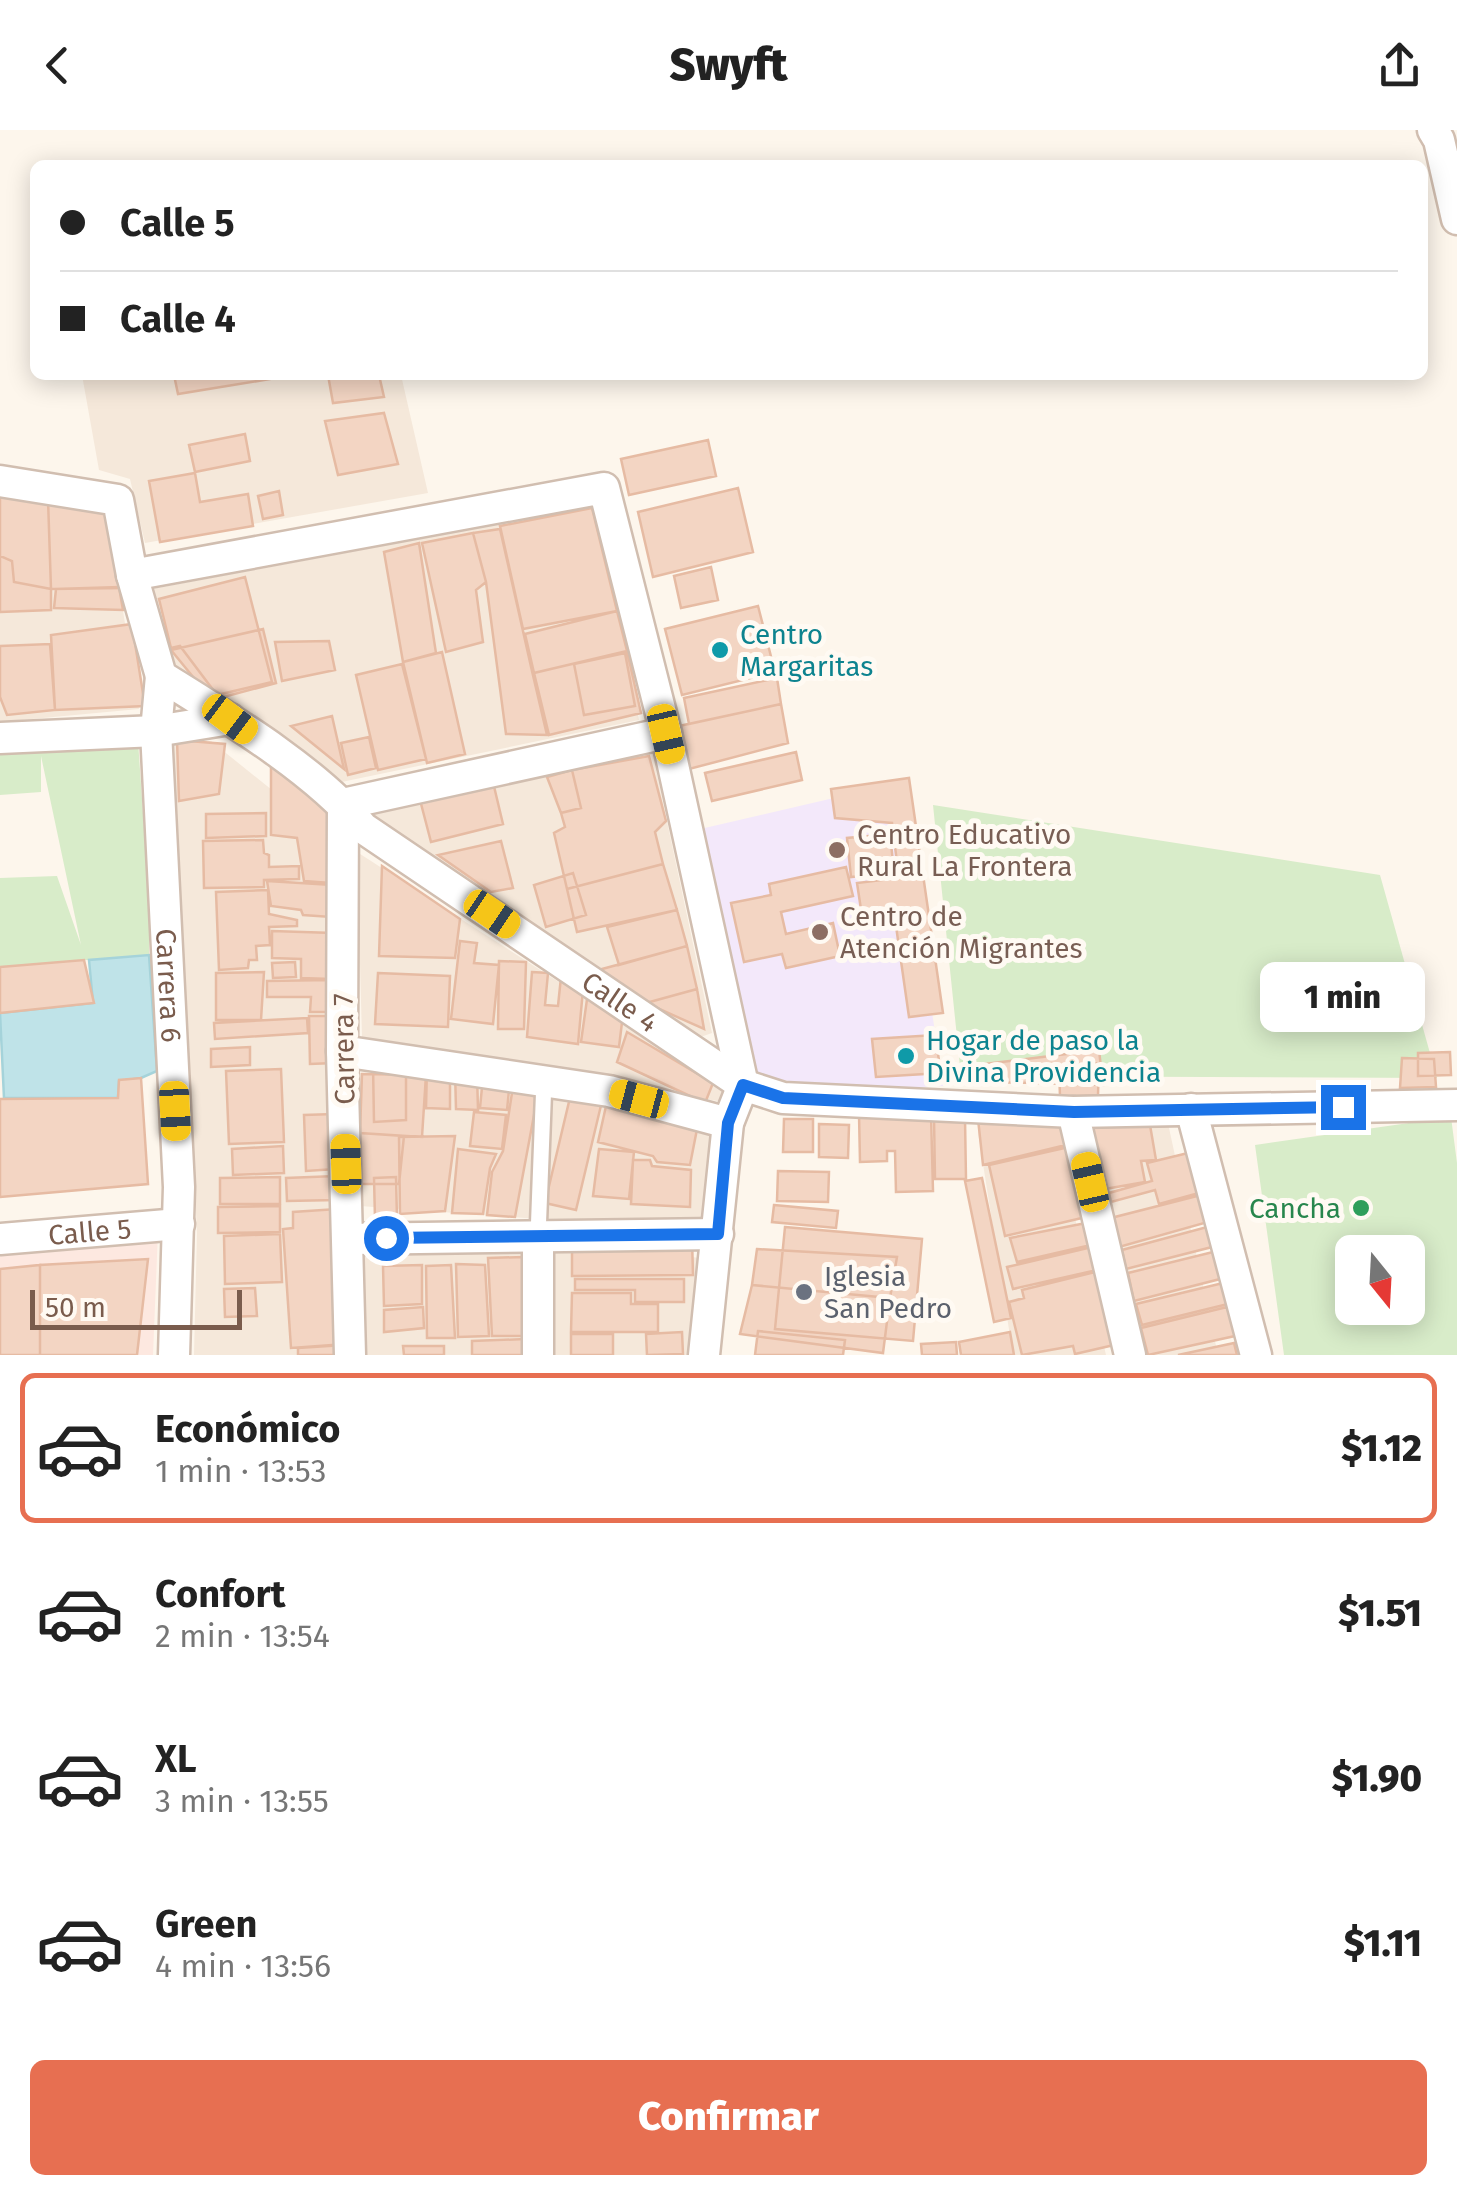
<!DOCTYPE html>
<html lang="es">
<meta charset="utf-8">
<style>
body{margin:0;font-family:"Fira Sans",sans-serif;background:#f2f2f2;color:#222;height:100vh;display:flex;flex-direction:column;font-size:38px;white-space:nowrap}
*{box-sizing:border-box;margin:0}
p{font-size:32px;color:#767676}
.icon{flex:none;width:55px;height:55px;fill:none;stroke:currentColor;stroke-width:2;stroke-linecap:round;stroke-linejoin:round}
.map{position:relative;height:1225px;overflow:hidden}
.drawer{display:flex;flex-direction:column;background:#fff;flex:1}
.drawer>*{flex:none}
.banner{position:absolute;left:30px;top:30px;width:1398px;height:220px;border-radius:15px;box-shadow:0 5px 25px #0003;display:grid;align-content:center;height:220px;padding:0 30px;background:#fff}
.needle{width:65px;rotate:162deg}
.tools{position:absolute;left:1335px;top:1105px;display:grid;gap:20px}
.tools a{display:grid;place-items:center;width:90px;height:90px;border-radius:15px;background:#fff;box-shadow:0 5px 25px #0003;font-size:50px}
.scale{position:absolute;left:30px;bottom:25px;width:212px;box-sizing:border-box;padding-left:10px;border:5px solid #7a5c4d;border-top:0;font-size:28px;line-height:35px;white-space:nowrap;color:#7a5c4d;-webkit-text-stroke:8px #fffaf3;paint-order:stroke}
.end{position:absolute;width:45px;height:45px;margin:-22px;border:12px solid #1a73e8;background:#fff;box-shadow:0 0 0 5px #fff}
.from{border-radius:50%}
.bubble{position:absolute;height:70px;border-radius:15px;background:#fff;box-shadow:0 5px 25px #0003;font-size:32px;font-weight:800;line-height:70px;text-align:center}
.car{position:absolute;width:30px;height:60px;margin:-30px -15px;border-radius:12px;box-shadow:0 0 8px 2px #0007;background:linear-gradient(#f5c518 24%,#345 0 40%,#f5c518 0 76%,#345 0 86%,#f5c518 0)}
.banner b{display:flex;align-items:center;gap:35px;height:95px;font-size:38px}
.banner b+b{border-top:2px solid #e0e0e0}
.banner i{width:25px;height:25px;background:#222}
ul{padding:18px 0 0;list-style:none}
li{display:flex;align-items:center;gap:30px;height:150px;margin:0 20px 15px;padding:0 10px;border:5px solid transparent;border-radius:15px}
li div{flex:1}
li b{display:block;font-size:38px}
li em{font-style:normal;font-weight:800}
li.on{border-color:#e76f51}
li>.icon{width:90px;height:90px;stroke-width:1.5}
.action{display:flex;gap:20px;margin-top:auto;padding:20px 30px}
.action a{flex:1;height:115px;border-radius:15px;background:#e76f51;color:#fff;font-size:40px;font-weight:800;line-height:115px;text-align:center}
header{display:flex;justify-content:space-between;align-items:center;height:130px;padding:0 30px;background:#fff;font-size:45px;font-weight:800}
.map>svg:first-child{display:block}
.residential{fill:#f5e8da}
.commercial{fill:#fde8e0}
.education{fill:#f3e8fa}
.green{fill:#d8ecc9;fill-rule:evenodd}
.water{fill:#bfe3e8;stroke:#a5d3da;stroke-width:2.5}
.building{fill:#f3d5c3;stroke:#e6bba3;stroke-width:2.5}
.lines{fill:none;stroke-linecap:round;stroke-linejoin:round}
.service-casing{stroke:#d1beb0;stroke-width:20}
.minor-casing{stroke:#d1beb0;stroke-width:35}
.service{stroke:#fff;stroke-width:15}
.minor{stroke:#fff;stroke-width:30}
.route{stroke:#1a73e8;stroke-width:12}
.culture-dot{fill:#0f9aa8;stroke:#fffaf3;stroke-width:4}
.education-dot{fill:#8d6e63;stroke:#fffaf3;stroke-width:4}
.leisure-dot{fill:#2e9e5b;stroke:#fffaf3;stroke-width:4}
.worship-dot{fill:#6b7280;stroke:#fffaf3;stroke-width:4}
.labels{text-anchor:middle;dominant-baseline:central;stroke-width:10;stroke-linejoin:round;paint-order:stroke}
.culture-label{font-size:28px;fill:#0d838f;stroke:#fffaf3;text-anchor:start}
.education-label{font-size:28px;fill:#785e54;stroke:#fffaf3;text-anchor:start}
.street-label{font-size:28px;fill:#7a5c4d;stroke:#fffaf3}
.leisure-label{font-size:28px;fill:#27864d;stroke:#fffaf3;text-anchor:end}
.worship-label{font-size:28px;fill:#5b616d;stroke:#fffaf3;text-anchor:start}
</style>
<header><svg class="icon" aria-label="back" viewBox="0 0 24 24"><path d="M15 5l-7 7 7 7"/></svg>Swyft<svg class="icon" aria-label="share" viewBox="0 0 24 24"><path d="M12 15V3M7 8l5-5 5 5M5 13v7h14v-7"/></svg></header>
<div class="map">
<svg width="1457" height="1225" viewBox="0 0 1457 1225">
<rect width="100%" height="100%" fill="#fdf6ec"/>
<path class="residential" d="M82 245H401L428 363 145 413 130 349 99 340Z
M0 366 106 377 139 579 0 592Z
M595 376 639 590 332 654 169 530 152 459Z
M173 611H211L329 706 332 1099 329 1225H194L197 1103Z
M652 621 712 903 689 911 362 683Z
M357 722 725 959 723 972 362 908Z
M360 943 558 968 710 1001 701 1101 360 1076Z
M1166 984 1218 1225H1137L1088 1001Z
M978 1002 1056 1004 1106 1225H1013Z
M544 1117 703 1128 696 1225H546Z
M364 1118H459L523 1123 526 1225H365Z"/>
<path class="commercial" d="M158 1101 153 1225H0V1114Z"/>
<path class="education" d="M898 653 943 956 839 961 753 944 696 700Z"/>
<path class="green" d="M138 611 149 770V825L0 837V748L57 746 81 815 41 626V662L0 665V620Z
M933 675 1380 745 1437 948 961 946Z
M1451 987 1457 1033V1225H1284L1255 1015ZM1352 1122H1408V1178H1352Z"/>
<path class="water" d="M149 825 157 941 141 948 119 951 118 968H4L0 883 93 873 89 830Z"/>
<path class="building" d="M174 245H269L270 249 178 264Z
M328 245H379L384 267 333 273Z
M384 283 398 334 338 345 325 291Z
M245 304 250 331 195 342 189 315Z
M708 310 716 346 629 365 621 329Z
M195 343 200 372 248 364 253 396 160 412 149 351Z
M0 356 48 369 51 459 14 452 12 431 0 426Z
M738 358 753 422 653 447 638 382Z
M279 361 283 385 263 389 258 366Z
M48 369 113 382 124 458 51 459Z
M592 378 617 481 523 499 500 396Z
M500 399 532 541 547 605 506 604 486 452 473 403Z
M473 403 486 452 476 460 483 512 446 522 422 413Z
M419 413 436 523 403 532 384 422Z
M0 426 12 431 14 452 51 459V480L0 482Z
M711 437 718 470 681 478 674 446Z
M245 447 272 552 217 565 180 516 171 518 159 469Z
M119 457 123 480 54 478 56 459Z
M758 476 775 542 682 565 665 499Z
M617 481 627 521 534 543 525 504Z
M132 494 145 576 55 580 51 505Z
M263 499 276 553 212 570 171 520Z
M329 511 335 540 282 551 275 512Z
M50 514 55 580 7 585 0 567V516Z
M627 521 641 583 549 605 534 543Z
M442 522 465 624 427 633 403 532Z
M625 523 635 576 584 585 574 534Z
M402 534 426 629 378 640 356 545Z
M777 548 781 574 689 594 684 568Z
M781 574 788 613 689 639 679 596Z
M332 586 344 639 291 596Z
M369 607 376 638 348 645 341 613Z
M177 610 225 614 219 664 179 671Z
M796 622 802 650 712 671 705 643Z
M649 626 666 691 655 702 663 734 567 759 554 703 565 697 561 683 581 678 572 640Z
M271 634 333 679 331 753 304 751 297 708 271 705Z
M572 640 581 678 561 683 547 647Z
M492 648 503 694 431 712 419 666Z
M909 648 943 883 909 887 894 782 862 786 857 753 899 748 892 693 835 688 831 659Z
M266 683V706L206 708V684Z
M890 704 894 742 851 747 847 708Z
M263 710 264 723 269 725V737L299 736V749L264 750V757L204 758 203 711Z
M501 711 513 758 491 762 438 725Z
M663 734 677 780 577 802 567 759Z
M382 736 460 789 455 828 379 826Z
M846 737 853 766 781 782 786 804 833 793 840 826 786 838 782 824 744 832 731 773 771 765 769 754Z
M573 743 586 785 546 797 534 755Z
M267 751 333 755 331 787 303 785 301 780 271 776Z
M268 760 269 784 297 790V796L269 797 270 815 256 816 257 830H249L248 838 219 840 216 762Z
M677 780 687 816 619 835 607 797Z
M272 801 333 803 331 849 301 848V829L272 828Z
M460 811 477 813 474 833 499 835 493 894 451 889Z
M687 816 697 859 646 873 591 842Z
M84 830 94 873 0 883V837Z
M499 831 526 832 524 899H498Z
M295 832 296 847 273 848 272 833Z
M264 842 261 890H216V843Z
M532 842 548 843 545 875 558 876 561 847 584 849 578 914 527 907Z
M378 843 450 846 448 897 375 894Z
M330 850V882H310L311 867H267V851Z
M589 855 624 876 619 917 581 912Z
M697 859 704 899 646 873Z
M309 886H332L334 933 310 934Z
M307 888 308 903 215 909 214 893Z
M627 902 713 953 705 973 617 932Z
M935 905 941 943 876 947 872 909Z
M250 917V935L211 937V919Z
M1099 920 1103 955 957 951 960 937Z
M1450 922 1451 945 1418 946V923Z
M1402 928 1434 929 1436 957 1400 958Z
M1099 933 1098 965 1060 967 1059 936Z
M373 935 406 938V990L374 992Z
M427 937 450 940V979L426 978Z
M281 939 284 1012 229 1014 226 941Z
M455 941 477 944 478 980 456 979Z
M362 944 426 945 422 1007 360 1003Z
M483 947 510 950 507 980 480 978Z
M141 948 148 1054 0 1067V969L118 968 119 950Z
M514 950 540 953 515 1087 487 1085 492 1042 503 1021Z
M572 959 603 967 576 1080 545 1073Z
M608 967 698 994 690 1035 657 1032 653 1026 598 1012Z
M474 982 506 985 502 1019 470 1016Z
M931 983 933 1061 896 1062 895 1021H887V1031L860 1032 859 984Z
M334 984 336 1039 306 1041 304 985Z
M934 988H965L966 1049H935Z
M1062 988 1066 1015 983 1035 978 989Z
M784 989H813V1022H783Z
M819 994 849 995 848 1028 819 1027Z
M1150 995 1156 1030 1141 1031 1145 1052 1105 1059 1091 998Z
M360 1003 404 1006 399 1054H359Z
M455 1006 445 1081 400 1084 399 1007Z
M283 1016 284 1043 233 1045 232 1019Z
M1069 1017 1086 1087 1005 1106 989 1035Z
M458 1019 496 1024 490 1038 483 1084 452 1083Z
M599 1019 634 1022 629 1069 593 1066Z
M1188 1023 1199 1063 1159 1074 1155 1060 1111 1072 1109 1063 1152 1051 1147 1033Z
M633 1030H650L652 1036 691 1040 690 1077 631 1074Z
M778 1041 829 1042 828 1072 777 1071Z
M336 1046 337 1070 287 1071 286 1048Z
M280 1047V1074H220V1048Z
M396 1047 397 1089H375L374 1048Z
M982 1048 1011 1188 994 1192 965 1051Z
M1201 1065 1208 1092 1119 1117 1111 1088Z
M774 1075 838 1081 836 1098 772 1092Z
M280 1076V1102L218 1103V1077Z
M337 1079 346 1214 291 1218 283 1099 293 1098V1082Z
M1086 1093 1091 1115 1017 1132 1010 1108Z
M785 1097 922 1109 913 1211 775 1199Z
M1207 1097 1212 1117 1126 1139 1122 1120Z
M280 1104 282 1152 225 1154 224 1106Z
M692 1108 693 1145 572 1146V1109Z
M1092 1117 1097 1140 1013 1159 1007 1137Z
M757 1119 897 1127 890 1168 752 1155Z
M1217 1121 1224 1148 1134 1171 1128 1143Z
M523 1127 526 1206H492L488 1128Z
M148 1129 137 1225H40V1135Z
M456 1134 485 1135 489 1206 458 1207Z
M40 1135V1225H0V1139Z
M422 1135V1174L384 1176 383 1136Z
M451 1135 455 1208H427L426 1136Z
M1095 1142 1114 1215 1075 1224 1073 1216 1022 1225 1009 1172 1024 1168 1022 1160Z
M575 1149H684V1172H635V1160H575Z
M1223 1153 1228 1174 1142 1195 1136 1174Z
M752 1155 890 1168 883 1223 740 1204Z
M255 1158 257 1186 225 1187 224 1159Z
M572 1163H631V1174H658V1202H571Z
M423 1177 424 1198 384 1202V1180Z
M1227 1177 1235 1206 1148 1225 1141 1198Z
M758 1201 845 1210 843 1225H755Z
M682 1202 683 1224 647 1225 646 1204Z
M1010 1202 1014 1225H961L959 1212Z
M571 1204H613V1225H571Z
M525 1209 526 1225H472V1211Z
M956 1212 957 1225H922L921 1214Z
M1234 1213 1237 1225H1178Z
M344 1215 345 1225H298V1218Z
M403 1216H444V1225H404Z"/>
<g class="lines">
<g class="service-casing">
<path id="service" d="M538 1106 544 950"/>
</g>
<g class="minor-casing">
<g id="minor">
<path d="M1433 0 1439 10 1457 89"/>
<path id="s1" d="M0 351 118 370 132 445 161 546C225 586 316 640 363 698L743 955 783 968 1073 982 1457 975"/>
<path d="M132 445 604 358 666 603 743 955 728 993 704 1225"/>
<path id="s2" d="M161 546 156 601 179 1057 174 1225"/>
<path d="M0 608 156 601 230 589"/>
<path d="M342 921 609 961 728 993"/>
<path d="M1191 979 1256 1225"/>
<path d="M1073 982 1130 1225"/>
<path d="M538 1106V1225"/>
<path id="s3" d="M0 1109 179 1094"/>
<path d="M348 1109 718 1104"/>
<path d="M350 1225 342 921 343 674 666 603"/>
</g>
</g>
<use href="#service" class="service"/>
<use href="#minor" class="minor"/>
</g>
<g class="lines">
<path class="route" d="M386 1108 718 1104 728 993 743 955 783 968 1074 982 1343 977"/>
</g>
<g class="culture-dot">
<circle cx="720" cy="520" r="10"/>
<circle cx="906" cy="926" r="10"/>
</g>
<g class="education-dot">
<circle cx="837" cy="720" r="10"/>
<circle cx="820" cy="802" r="10"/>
</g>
<circle class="leisure-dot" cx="1361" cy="1078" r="10"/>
<circle class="worship-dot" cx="804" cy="1162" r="10"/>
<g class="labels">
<g class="culture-label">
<text x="740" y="504">Centro<tspan x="740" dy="32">Margaritas</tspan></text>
<text x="926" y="910">Hogar de paso la<tspan x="926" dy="32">Divina Providencia</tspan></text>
</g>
<g class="education-label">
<text x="857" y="704">Centro Educativo<tspan x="857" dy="32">Rural La Frontera</tspan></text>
<text x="840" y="786">Centro de<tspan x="840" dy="32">Atención Migrantes</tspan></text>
</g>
<g class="street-label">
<text stroke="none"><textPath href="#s2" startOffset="310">Carrera 6</textPath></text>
<text stroke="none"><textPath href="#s1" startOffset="865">Calle 4</textPath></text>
<text transform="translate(344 919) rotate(-91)">Carrera 7</text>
<text stroke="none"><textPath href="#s3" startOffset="90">Calle 5</textPath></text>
</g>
<g class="leisure-label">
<text x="1341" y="1078">Cancha</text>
</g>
<g class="worship-label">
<text x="824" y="1146">Iglesia<tspan x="824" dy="32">San Pedro</tspan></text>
</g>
</g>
</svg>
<div class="tools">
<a><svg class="needle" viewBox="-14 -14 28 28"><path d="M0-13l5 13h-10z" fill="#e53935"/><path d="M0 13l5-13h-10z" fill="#767676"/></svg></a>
</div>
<div class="scale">50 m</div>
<i class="end from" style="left:386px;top:1108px"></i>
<i class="end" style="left:1343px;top:977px"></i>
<div class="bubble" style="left:1260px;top:832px;width:165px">1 min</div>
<i class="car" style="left:230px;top:589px;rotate:127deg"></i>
<i class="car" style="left:666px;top:604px;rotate:167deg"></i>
<i class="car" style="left:492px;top:784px;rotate:124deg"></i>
<i class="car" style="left:639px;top:969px;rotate:285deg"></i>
<i class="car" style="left:175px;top:981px;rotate:177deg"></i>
<i class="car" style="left:346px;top:1034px;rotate:358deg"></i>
<i class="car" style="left:1090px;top:1052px;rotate:347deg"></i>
<div class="banner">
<b><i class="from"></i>Calle 5</b>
<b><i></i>Calle 4</b>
</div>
</div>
<section class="drawer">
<ul>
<li class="on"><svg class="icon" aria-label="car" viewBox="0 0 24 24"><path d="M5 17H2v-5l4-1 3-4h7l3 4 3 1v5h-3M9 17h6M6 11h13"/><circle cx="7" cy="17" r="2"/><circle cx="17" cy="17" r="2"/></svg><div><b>Económico</b><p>1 min · 13:53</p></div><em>$1.12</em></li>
<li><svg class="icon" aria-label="car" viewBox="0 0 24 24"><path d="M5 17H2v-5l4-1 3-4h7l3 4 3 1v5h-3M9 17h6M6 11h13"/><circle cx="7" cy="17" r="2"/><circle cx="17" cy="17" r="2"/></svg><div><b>Confort</b><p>2 min · 13:54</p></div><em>$1.51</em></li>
<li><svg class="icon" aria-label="car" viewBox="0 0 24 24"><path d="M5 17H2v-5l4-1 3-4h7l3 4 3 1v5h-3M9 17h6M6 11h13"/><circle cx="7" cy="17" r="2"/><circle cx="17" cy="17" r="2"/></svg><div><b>XL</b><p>3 min · 13:55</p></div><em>$1.90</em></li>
<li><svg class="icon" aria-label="car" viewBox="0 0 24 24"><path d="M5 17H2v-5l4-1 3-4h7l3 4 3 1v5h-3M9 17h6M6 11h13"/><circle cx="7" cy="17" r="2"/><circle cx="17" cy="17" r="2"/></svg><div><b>Green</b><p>4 min · 13:56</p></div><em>$1.11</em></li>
</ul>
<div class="action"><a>Confirmar</a></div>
</section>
